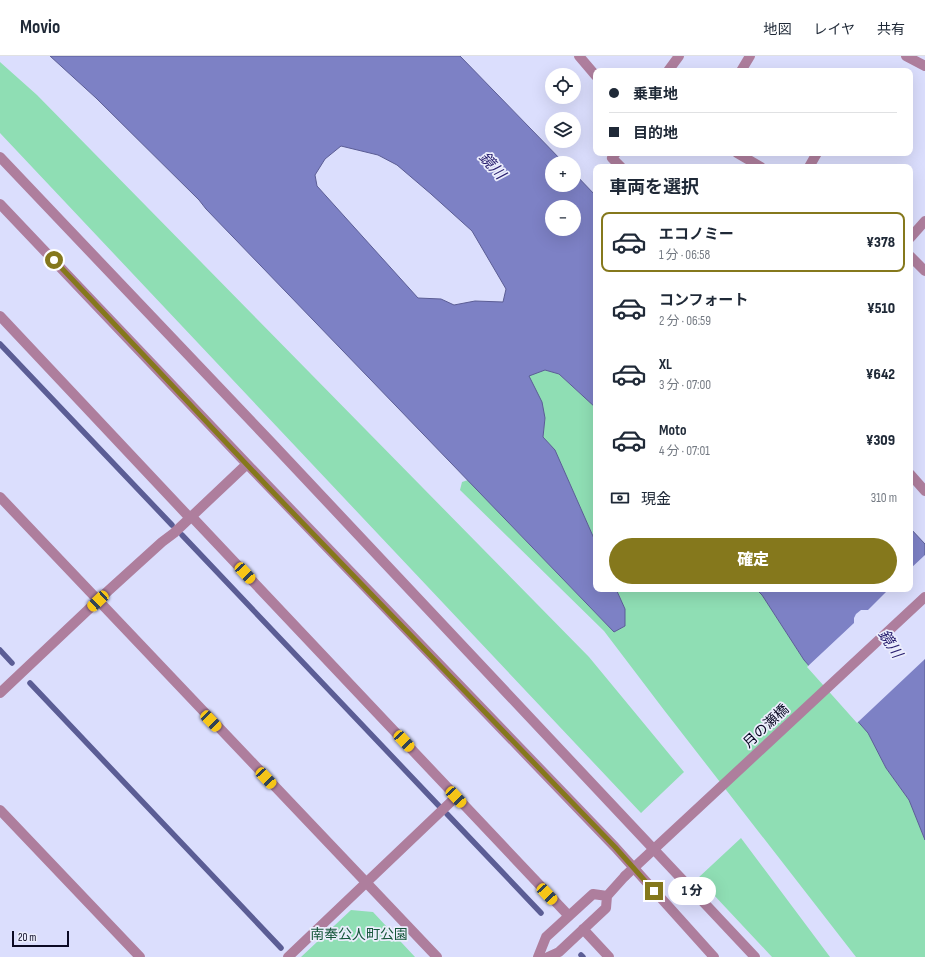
<!DOCTYPE html>
<html lang="ja">
<meta charset="utf-8">
<style>
body{margin:0;font-family:"Sofia Sans Condensed","Noto Sans JP",sans-serif;background:#f6f6f7;color:#1f2937;height:100vh;display:flex;flex-direction:column;font-size:15px;white-space:nowrap}
*{box-sizing:border-box;margin:0}
p{font-size:13px;color:#747a83}
.icon{flex:none;width:22px;height:22px;fill:none;stroke:currentColor;stroke-width:2;stroke-linecap:round;stroke-linejoin:round}
.map{position:relative;flex:1;overflow:hidden}
.details{position:absolute;left:593px;top:108px;width:320px;height:428px;display:flex;flex-direction:column;background:#fff;border-radius:8px;box-shadow:0 4px 16px #0002}
.details>*{flex:none}
.hud{position:absolute;left:593px;top:12px;width:320px;height:88px;border-radius:8px;box-shadow:0 4px 16px #0002;display:grid;align-content:center;height:88px;padding:0 16px;background:#fff}
.tools{position:absolute;left:545px;top:12px;display:grid;gap:8px}
.tools a{display:grid;place-items:center;width:36px;height:36px;border-radius:50%;background:#fff;box-shadow:0 4px 16px #0002;font-size:20px}
.scale{position:absolute;left:12px;bottom:10px;width:57px;box-sizing:border-box;padding-left:4px;border:2px solid #0b0a24;border-top:0;font-size:11px;line-height:14px;white-space:nowrap;color:#0b0a24;-webkit-text-stroke:3px #ebedfc;paint-order:stroke}
.end{position:absolute;width:18px;height:18px;margin:-9px;border:5px solid #85781c;background:#fff;box-shadow:0 0 0 2px #fff}
.from{border-radius:50%}
.bubble{position:absolute;height:28px;border-radius:14px;background:#fff;box-shadow:0 4px 16px #0002;font-size:13px;font-weight:800;line-height:28px;text-align:center}
.car{position:absolute;width:12px;height:24px;margin:-12px -6px;border-radius:5px;box-shadow:0 0 3px 1px #0007;background:linear-gradient(#f5c518 24%,#345 0 40%,#f5c518 0 76%,#345 0 86%,#f5c518 0)}
.hud b{display:flex;align-items:center;gap:14px;height:38px;font-size:15px}
.hud b+b{border-top:1px solid #e0e1e3}
.hud i{width:10px;height:10px;background:#1f2937}
ul{padding:0;list-style:none}
li{display:flex;align-items:center;gap:12px;height:60px;margin:0 8px 6px;padding:0 8px;border:2px solid transparent;border-radius:8px}
li div{flex:1}
li b{display:block;font-size:15px}
li em{font-style:normal;font-weight:800}
li.selected{border-color:#85781c}
li>.icon{width:36px;height:36px;stroke-width:1.5}
h2{padding:0 16px;font-size:18px;line-height:48px}
.pay{display:flex;align-items:center;gap:10px;height:44px;padding:0 16px;font-size:15px}
.pay p{margin-inline-start:auto}
.cta{display:flex;gap:8px;margin-top:auto;padding:8px 16px}
.cta a{flex:1;height:46px;border-radius:24px;background:#85781c;color:#fff;font-size:16px;font-weight:800;line-height:46px;text-align:center}
header{display:flex;align-items:center;gap:24px;box-sizing:border-box;height:56px;padding:0 20px;background:#fff;border-bottom:1px solid #e0e1e3}
header strong{font-size:19px}
nav{display:flex;gap:22px;margin-inline-start:auto;font-size:14px}
.map>svg:first-child{display:block}
.green{fill:#8fdeb4}
.water{fill:#7d81c5;stroke:#5b5d95;fill-rule:evenodd}
.pier{fill:#dbdefd}
.lines{fill:none;stroke-linecap:round;stroke-linejoin:round}
.stream{stroke:#5b5d95;stroke-width:5.5}
.minor{stroke:#ae7e9d;stroke-width:10}
.minor-bridge{stroke:#ae7e9d;stroke-width:10}
.route{stroke:#85781c;stroke-width:5}
.labels{text-anchor:middle;dominant-baseline:central;stroke-width:3.5;stroke-linejoin:round;paint-order:stroke}
.street-label{font-size:14px;fill:#0b0a24;stroke:#ebedfc}
.park-label{font-size:14px;fill:#15563a;stroke:#ebedfc}
.water-label{font-size:15px;font-style:italic;fill:#271d6e;stroke:#ebedfc}
</style>
<header>
<strong>Movio</strong>
<nav><a>地図</a><a>レイヤ</a><a>共有</a></nav>
</header>
<div class="map">
<svg width="925" height="901" viewBox="0 0 925 901">
<rect width="100%" height="100%" fill="#dbdefd"/>
<path class="green" d="M0 6 37 39 589 601 684 716 641 757 0 77Z
M545 314 559 318 596 352V487L555 395 543 381 545 362 528 319Z
M468 424 614 576 625 570V553L616 533H756L762 539 804 604 868 677 886 712 909 744 925 784V901H856L664 654 604 575 460 434 462 426Z
M741 782 830 901H772L698 822Z
M351 854 373 856 415 901H301Z"/>
<path class="water" d="M50 0H460L564 107H552V129H574V117L596 140V352L559 318 545 314 529 320 542 346 545 362 543 381 555 394 596 487V533H616L625 553V570L614 576 206 153 199 144 96 42ZM341 90 378 99 397 109 431 138 472 175 506 233 503 246 475 245 454 249 441 243 418 242 317 130 315 119 325 103ZM552 151H574V173H552Z
M910 472 925 488V784L909 744 886 712 868 677 804 604 762 539 756 533H910Z"/>
<path class="pier" d="M925 499V603L857 667 807 611 854 567V562L856 558 861 554H868L889 533H910V513Z"/>
<g class="lines">
<path class="stream" d="M0 288 172 469
M182 479 440 751
M0 594 12 607
M30 627 281 892
M447 758 541 857
M581 899 583 901"/>
<path class="minor" d="M579 0 596 20
M906 0 925 10
M668 15 679 0
M741 15 750 0
M616 97 612 102 621 111
M737 97 761 111
M0 101 269 384 755 901
M809 111 817 97
M0 148 247 408 615 791 714 901
M910 182 925 165
M910 200 925 215
M0 260 190 462
M910 418 925 435
M0 441 437 901
M192 461 569 860
M0 637 108 535 162 486 174 477 247 408
M0 754 140 901
M607 840 625 820
M583 873 609 901
M288 901 456 741
M538 901 546 881 593 838 607 840 606 852 559 896 548 901"/>
<path class="minor-bridge" d="M625 820 925 541"/>
</g>
<g class="lines">
<path class="route" d="M54 204 268 431 615 791 654 835"/>
</g>
<g class="labels">
<g class="street-label">
<text transform="translate(766 670) rotate(-43)">月の瀬橋</text>
</g>
<g class="park-label">
<text x="359" y="878">南奉公人町公園</text>
</g>
<g class="water-label">
<text transform="translate(492 110) rotate(48)">鏡川</text>
<text transform="translate(890 588) rotate(57)">鏡川</text>
</g>
</g>
</svg>
<div class="tools">
<a><svg class="icon" aria-label="locate" viewBox="0 0 24 24"><circle cx="12" cy="12" r="6"/><path d="M12 2v4M12 18v4M2 12h4M18 12h4"/></svg></a>
<a><svg class="icon" aria-label="layers" viewBox="0 0 24 24"><path d="M12 4l9 5-9 5-9-5zM3 14l9 5 9-5"/></svg></a>
<a>+</a>
<a>−</a>
</div>
<div class="scale">20 m</div>
<i class="end from" style="left:54px;top:204px"></i>
<i class="end" style="left:654px;top:835px"></i>
<div class="bubble" style="left:668px;top:821px;width:48px">1 分</div>
<i class="car" style="left:245px;top:517px;rotate:137deg"></i>
<i class="car" style="left:98px;top:545px;rotate:227deg"></i>
<i class="car" style="left:211px;top:665px;rotate:136deg"></i>
<i class="car" style="left:404px;top:685px;rotate:137deg"></i>
<i class="car" style="left:266px;top:722px;rotate:137deg"></i>
<i class="car" style="left:456px;top:741px;rotate:137deg"></i>
<i class="car" style="left:547px;top:838px;rotate:137deg"></i>
<div class="hud">
<b><i class="from"></i>乗車地</b>
<b><i></i>目的地</b>
</div>
<section class="details">
<h2>車両を選択</h2>
<ul>
<li class="selected"><svg class="icon" aria-label="car" viewBox="0 0 24 24"><path d="M5 17H2v-5l4-1 3-4h7l3 4 3 1v5h-3M9 17h6M6 11h13"/><circle cx="7" cy="17" r="2"/><circle cx="17" cy="17" r="2"/></svg><div><b>エコノミー</b><p>1 分 · 06:58</p></div><em>¥378</em></li>
<li><svg class="icon" aria-label="car" viewBox="0 0 24 24"><path d="M5 17H2v-5l4-1 3-4h7l3 4 3 1v5h-3M9 17h6M6 11h13"/><circle cx="7" cy="17" r="2"/><circle cx="17" cy="17" r="2"/></svg><div><b>コンフォート</b><p>2 分 · 06:59</p></div><em>¥510</em></li>
<li><svg class="icon" aria-label="car" viewBox="0 0 24 24"><path d="M5 17H2v-5l4-1 3-4h7l3 4 3 1v5h-3M9 17h6M6 11h13"/><circle cx="7" cy="17" r="2"/><circle cx="17" cy="17" r="2"/></svg><div><b>XL</b><p>3 分 · 07:00</p></div><em>¥642</em></li>
<li><svg class="icon" aria-label="car" viewBox="0 0 24 24"><path d="M5 17H2v-5l4-1 3-4h7l3 4 3 1v5h-3M9 17h6M6 11h13"/><circle cx="7" cy="17" r="2"/><circle cx="17" cy="17" r="2"/></svg><div><b>Moto</b><p>4 分 · 07:01</p></div><em>¥309</em></li>
</ul>
<div class="pay"><svg class="icon" aria-label="cash" viewBox="0 0 24 24"><path d="M3 7h18v10H3z"/><circle cx="12" cy="12" r="2"/></svg>現金<p>310 m</p></div>
<div class="cta"><a>確定</a></div>
</section>
</div>
